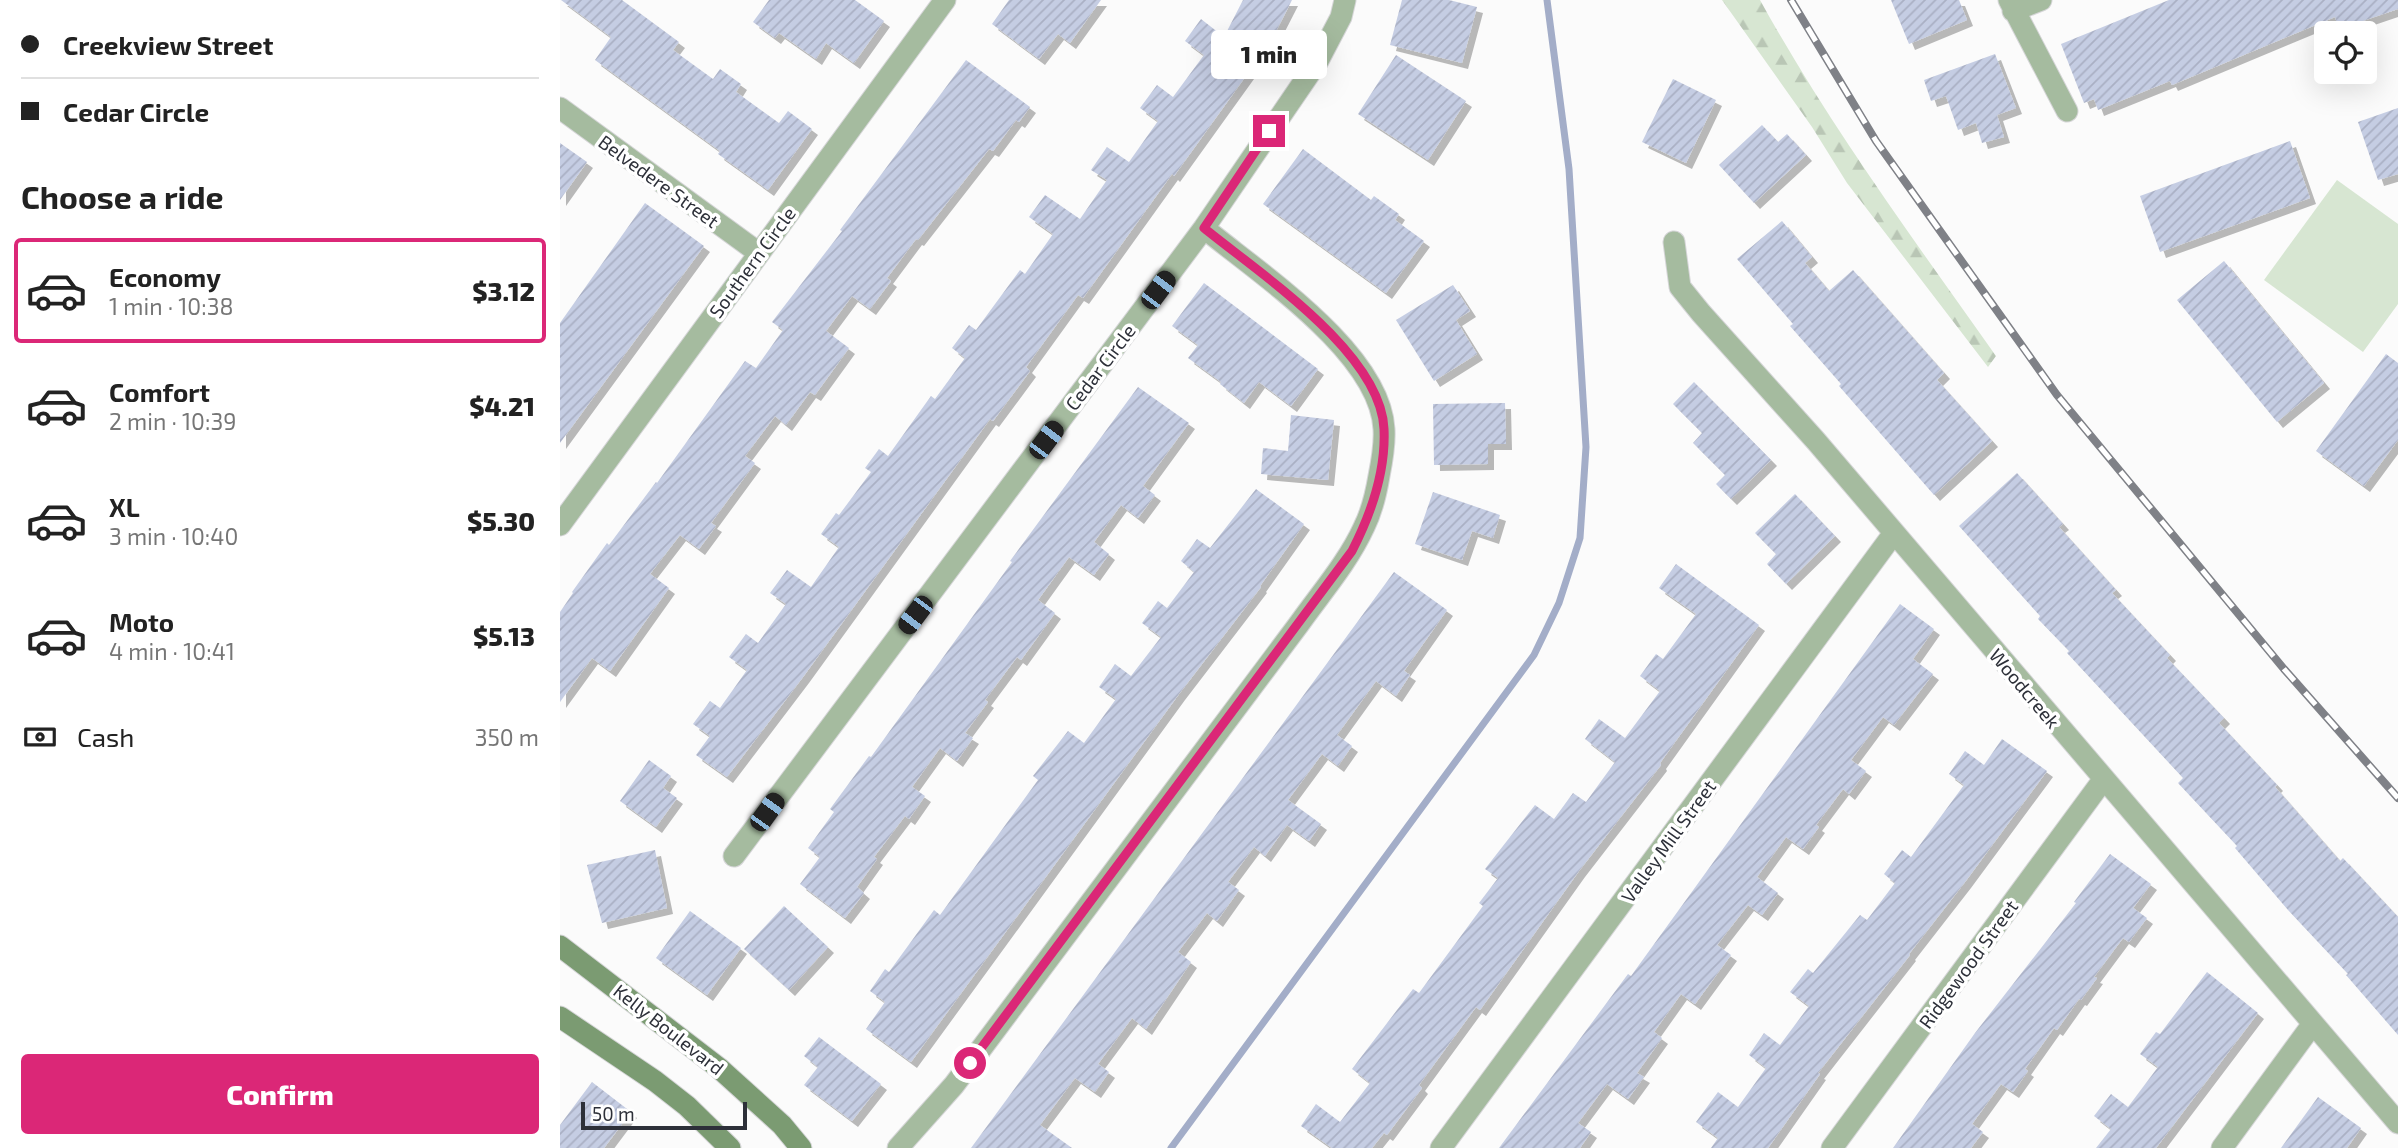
<!DOCTYPE html>
<meta charset="utf-8">
<style>
body{margin:0;font-family:"Exo 2",sans-serif;background:#f6f6f6;color:#222;height:100vh;display:flex;flex-direction:column;font-size:26px;white-space:nowrap}
*{box-sizing:border-box;margin:0}
p{font-size:23px;color:#767676}
.icon{flex:none;width:38px;height:38px;fill:none;stroke:currentColor;stroke-width:2;stroke-linecap:round;stroke-linejoin:round}
.map{position:relative;flex:1;overflow:hidden}
.details{display:flex;flex-direction:column;background:#fff;width:560px}
.details>*{flex:none}
.guide{display:grid;align-content:center;height:154px;padding:0 21px;background:#fff}
.controls{position:absolute;left:1754px;top:21px;display:grid;gap:14px}
.controls a{display:grid;place-items:center;width:63px;height:63px;border-radius:7px;background:#fff;box-shadow:0 7px 28px #0002;font-size:35px}
.scale{position:absolute;left:21px;bottom:18px;width:166px;box-sizing:border-box;padding-left:7px;border:4px solid #2d3039;border-top:0;font-size:19px;line-height:24px;white-space:nowrap;color:#2d3039;-webkit-text-stroke:5px #fff;paint-order:stroke}
.end{position:absolute;width:32px;height:32px;margin:-16px;border:9px solid #db2777;background:#fff;box-shadow:0 0 0 4px #fff}
.from{border-radius:50%}
.bubble{position:absolute;height:49px;border-radius:7px;background:#fff;box-shadow:0 7px 28px #0002;font-size:23px;font-weight:800;line-height:49px;text-align:center}
.car{position:absolute;width:21px;height:42px;margin:-21px -10px;border-radius:9px;box-shadow:0 0 5px 2px #0007;background:linear-gradient(#222 24%,#8ab4d8 0 40%,#222 0 76%,#8ab4d8 0 86%,#222 0)}
.guide b{display:flex;align-items:center;gap:24px;height:66px;font-size:26px}
.guide b+b{border-top:2px solid #e0e0e0}
.guide i{width:18px;height:18px;background:#222}
ul{padding:0;list-style:none}
li{display:flex;align-items:center;gap:21px;height:105px;margin:0 14px 10px;padding:0 7px;border:4px solid transparent;border-radius:7px}
li div{flex:1}
li b{display:block;font-size:26px}
li em{font-style:normal;font-weight:800}
li.active{border-color:#db2777}
li>.icon{width:63px;height:63px;stroke-width:1.5}
h2{padding:0 21px;font-size:32px;line-height:84px}
.pay{display:flex;align-items:center;gap:18px;height:77px;padding:0 21px;font-size:26px}
.pay p{margin-inline-start:auto}
.cta{display:flex;gap:14px;margin-top:auto;padding:14px 21px}
.cta a{flex:1;height:80px;border-radius:7px;background:#db2777;color:#fff;font-size:28px;font-weight:800;line-height:80px;text-align:center}
main{display:flex;flex:1;min-height:0}
.map>svg:first-child{display:block}
.forest{fill:url(#forest-firs)}
.park{fill:#d7e6d2}
.lines{fill:none;stroke-linecap:round;stroke-linejoin:round}
.stream{stroke:#a3adc8;stroke-width:7}
.building{fill:url(#building-hatch);filter:url(#shadow)}
.street-casing{stroke:#d6d6d8;stroke-width:23}
.secondary-casing{stroke:#d6d6d8;stroke-width:23}
.street{stroke:#a5bb9f;stroke-width:21}
.secondary{stroke:#7b9b72;stroke-width:21}
.rail-casing{stroke:#7f8187;stroke-width:8}
.rail{stroke:#fff;stroke-width:5;stroke-dasharray:16;stroke-linecap:butt}
.route{stroke:#db2777;stroke-width:9}
.labels{text-anchor:middle;dominant-baseline:central;stroke-width:7;stroke-linejoin:round;paint-order:stroke}
.street-label{font-size:19px;fill:#2d3039;stroke:#fff}
</style>
<main>
<section class="details">
<div class="guide">
<b><i class="from"></i>Creekview Street</b>
<b><i></i>Cedar Circle</b>
</div>
<h2>Choose a ride</h2>
<ul>
<li class="active"><svg class="icon" aria-label="car" viewBox="0 0 24 24"><path d="M5 17H2v-5l4-1 3-4h7l3 4 3 1v5h-3M9 17h6M6 11h13"/><circle cx="7" cy="17" r="2"/><circle cx="17" cy="17" r="2"/></svg><div><b>Economy</b><p>1 min · 10:38</p></div><em>$3.12</em></li>
<li><svg class="icon" aria-label="car" viewBox="0 0 24 24"><path d="M5 17H2v-5l4-1 3-4h7l3 4 3 1v5h-3M9 17h6M6 11h13"/><circle cx="7" cy="17" r="2"/><circle cx="17" cy="17" r="2"/></svg><div><b>Comfort</b><p>2 min · 10:39</p></div><em>$4.21</em></li>
<li><svg class="icon" aria-label="car" viewBox="0 0 24 24"><path d="M5 17H2v-5l4-1 3-4h7l3 4 3 1v5h-3M9 17h6M6 11h13"/><circle cx="7" cy="17" r="2"/><circle cx="17" cy="17" r="2"/></svg><div><b>XL</b><p>3 min · 10:40</p></div><em>$5.30</em></li>
<li><svg class="icon" aria-label="car" viewBox="0 0 24 24"><path d="M5 17H2v-5l4-1 3-4h7l3 4 3 1v5h-3M9 17h6M6 11h13"/><circle cx="7" cy="17" r="2"/><circle cx="17" cy="17" r="2"/></svg><div><b>Moto</b><p>4 min · 10:41</p></div><em>$5.13</em></li>
</ul>
<div class="pay"><svg class="icon" aria-label="cash" viewBox="0 0 24 24"><path d="M3 7h18v10H3z"/><circle cx="12" cy="12" r="2"/></svg>Cash<p>350 m</p></div>
<div class="cta"><a>Confirm</a></div>
</section>
<div class="map">
<svg width="1838" height="1148" viewBox="0 0 1838 1148">
<defs>
<pattern id="forest-firs" width="22" height="20" patternUnits="userSpaceOnUse" patternTransform="scale(1.75)"><rect width="22" height="20" fill="#d7e6d2"/><path d="M5 1l3.5 6h-7zM16 11l3.5 6h-7z" fill="#b9c6b5"/></pattern>
<pattern id="building-hatch" width="6" height="6" patternUnits="userSpaceOnUse" patternTransform="scale(1.75)"><rect width="6" height="6" fill="#c5cde3"/><path d="M-1 1l2-2M0 6l6-6M5 7l2-2" fill="none" stroke="#aab0c4"/></pattern>
<filter id="shadow"><feDropShadow dx="6" dy="6" stdDeviation="0" flood-color="#0004"/></filter>
</defs>
<rect width="100%" height="100%" fill="#fbfbfb"/>
<path class="forest" d="M1162 0H1200C1269 125 1354 240 1436 356L1428 367 1287 183 1252 127Z"/>
<path class="park" d="M1777 180 1838 224V304L1803 352 1704 280Z"/>
<g class="lines">
<path class="stream" d="M611 1148 974 655 999 603 1020 538 1026 447 1009 169 987 0"/>
</g>
<path class="building" d="M1 0H62L119 42 113 50 153 79 160 69 181 84 176 92 219 123 228 111 252 129 208 190 158 154 160 151 35 60 51 37Z
M209 0H295L324 21 294 63 266 43 256 59 219 33 215 38 193 22Z
M449 0H541L510 43 498 34 479 59 432 24Z
M683 0H732L711 41 614 176 612 174 523 298 518 295 466 367 470 371 433 421 430 419 243 677 167 777 136 755 150 736 133 724 150 701 160 708 187 670 169 657 186 634 198 643 226 604 210 593 227 570 251 587 279 547 261 534 276 513 279 515 311 472 305 468 319 449 328 456 371 396 375 399 405 358 392 348 409 325 416 330 460 270 465 274 493 234 469 217 485 195 520 219 547 180 531 170 547 147 569 162 598 121 580 108 597 85 613 97 644 55 625 41 641 19 664 37Z
M842 0H889L917 7 902 63 830 45Z
M1331 0H1399L1407 20 1349 44Z
M1609 0H1838V9L1779 29 1775 17 1612 85 1610 81 1538 110 1534 99 1524 103 1501 44Z
M1435 54 1456 108 1437 115 1444 137 1422 143 1416 123 1398 130 1386 96 1371 101 1364 80Z
M836 55 906 101 868 160 798 114Z
M406 60 470 107 459 122 456 120 433 151 429 149 358 240 356 239 327 278 331 281 310 309 292 296 266 331 289 348 255 395 250 392 226 425 215 416 185 456 195 463 151 523 156 526 139 549 120 535 90 574 109 588 50 671 32 658 0 702V612L13 593 12 592 47 543 49 545 96 482 97 483 185 361 196 368 223 330 212 322 282 231 280 230Z
M1113 79 1156 100 1126 163 1082 142Z
M1838 108V174L1818 180 1798 122Z
M1202 125 1218 142 1227 134 1246 155 1194 203 1159 165Z
M1730 141 1750 198 1600 252 1580 196Z
M0 143 27 162 0 200Z
M743 149 811 200 814 196 839 214 835 220 864 241 826 293 703 204Z
M85 203 144 246 0 443V323Z
M1222 221 1252 257 1245 263 1269 291 1293 270 1384 373 1377 380 1432 441 1374 495 1279 386 1281 384 1230 326 1233 324 1177 259Z
M1664 261 1764 383 1717 422 1617 300Z
M644 283 758 369 731 406 699 382 684 403 660 384 661 382 628 358 638 345 612 326Z
M893 285 910 311 896 320 917 354 874 381 836 320Z
M1826 354 1838 363V440L1804 486 1756 451Z
M1134 382 1211 460 1171 499 1156 484 1165 475 1133 443 1142 433 1113 404Z
M578 387 629 423 583 486 595 495 578 518 561 505 534 542 549 554 534 575 509 557 478 600 495 613 461 660 457 657 425 700 428 702 405 733 413 738 397 761 380 748 352 787 365 796 349 819 345 816 314 857 317 859 297 887 304 893 285 918 240 884 260 857 248 848 274 812 270 809 309 756 311 757 452 562 450 561Z
M945 403 946 444H928V464L874 465 873 404Z
M731 415 774 420 768 480 701 474 703 448 728 451Z
M1457 473 1503 524 1499 527 1556 590 1552 593 1610 655 1607 658 1664 718 1659 723 1717 785 1715 787 1780 861 1783 858 1838 917V1035L1786 975 1788 974 1728 910 1675 848 1677 846 1618 783 1623 778 1507 653 1509 651 1478 619 1480 616 1399 526Z
M696 489 744 524 700 586 701 587 619 694 351 1062 306 1029 325 1002 310 991 325 969 329 972 374 910 380 915 478 780 473 776 508 731 524 743 556 699 539 687 555 664 571 676 601 637 582 623 598 601 607 608 634 572 621 561 637 539 650 548Z
M873 492 940 515 933 538 912 531 902 560 855 544Z
M1235 494 1275 536 1226 584 1207 564 1216 554 1195 533Z
M1116 564 1199 625 1100 763 1101 765 1019 871 920 1010 916 1007 859 1085 862 1088 827 1135 824 1133 812 1148H772L741 1126 756 1104 780 1122 810 1083 792 1069 853 989 859 993 923 906 919 903 938 878 925 869 975 805 994 819 1013 793 1026 802 1055 762 1025 739 1039 719 1065 738 1100 691 1080 676 1096 654 1103 659 1136 614 1099 588Z
M834 572 887 610 844 671 850 675 836 696 816 681 777 735 792 746 778 766 762 754 728 800 761 824 749 841 727 825 705 856 694 847 668 882 679 890 657 921 647 913 618 952 631 962 586 1029 572 1018 538 1064 549 1072 535 1092 515 1078 480 1125 512 1148H411Z
M1340 604 1374 629 1353 659 1373 674 1334 725 1323 717 1291 760 1306 771 1289 794 1283 789 1256 825 1259 827 1243 849 1226 837 1197 877 1218 893 1202 915 1188 905 1157 945 1171 955 1135 1004 1121 994 1094 1032 1102 1038 1077 1073 1084 1077 1068 1099 1047 1084 1018 1123 1031 1132 1020 1148H939L1068 974 1071 976Z
M1442 739 1487 771 1405 882 1349 954 1350 955 1258 1073 1260 1074 1208 1148H1151L1158 1138 1136 1122 1158 1092 1178 1107 1206 1068 1189 1055 1204 1033 1220 1045 1249 1006 1230 992 1248 969 1253 973 1300 915 1307 920 1335 883 1324 874 1342 850 1351 857 1404 785 1389 774 1405 751 1424 765Z
M89 760 111 776 103 788 117 798 96 827 60 801Z
M95 850 107 908 42 923 27 865Z
M1550 854 1591 884 1573 908 1587 918 1569 942 1563 938 1534 977 1537 978 1521 1000 1519 999 1497 1030 1494 1028 1465 1069 1468 1071 1453 1092 1441 1084 1412 1124 1423 1132 1411 1148H1333L1415 1033 1516 903 1514 902Z
M224 906 268 947 229 990 184 949Z
M130 911 181 948 147 995 96 958Z
M1647 972 1698 1013 1596 1148H1536L1551 1129 1534 1116 1551 1094 1568 1107 1598 1067 1580 1054 1596 1032 1600 1034Z
M259 1037 321 1084 292 1121 244 1085 258 1067 244 1056Z
M32 1082 71 1112 44 1148H0V1125Z
M1758 1097 1801 1128 1787 1148H1721Z"/>
<g class="lines">
<g class="street-casing">
<path id="street" d="M1449 0 1507 111
M1453 11 1481 0
M0 108 199 253
M1114 242 1120 287 1141 313 1256 441 1838 1123
M0 525 385 0
M174 856 644 228 758 61 781 17 785 0
M338 1148 394 1085 739 624C761 593 788 562 804 527 812 511 816 494 819 476 822 461 825 444 824 429 820 353 700 274 644 228
M881 1148 1334 533
M1272 1148 1543 780
M1662 1148 1752 1025"/>
</g>
<g class="secondary-casing">
<path id="secondary" d="M0 946 159 1068 222 1125 241 1148
M0 1017 95 1081 127 1106 170 1148"/>
</g>
<use href="#street" class="street"/>
<use href="#secondary" class="secondary"/>
<g class="rail-casing">
<path id="rail" d="M1231 0 1316 141 1497 395 1724 669 1838 798"/>
</g>
<use href="#rail" class="rail"/>
</g>
<g class="lines">
<path class="route" d="M410 1063 792 551C811 514 826 473 824 429 821 353 699 273 644 228L709 131"/>
</g>
<g class="labels">
<g class="street-label">
<text transform="translate(99 181) rotate(36)">Belvedere Street</text>
<text transform="translate(192 262) rotate(-54)">Southern Circle</text>
<text transform="translate(540 367) rotate(-53)">Cedar Circle</text>
<text transform="translate(1465 688) rotate(50)">Woodcreek</text>
<text transform="translate(1108 841) rotate(-54)">Valley Mill Street</text>
<text transform="translate(1408 964) rotate(-54)">Ridgewood Street</text>
<text transform="translate(109 1029) rotate(38)">Kelly Boulevard</text>
</g>
</g>
</svg>
<div class="controls">
<a><svg class="icon" aria-label="locate" viewBox="0 0 24 24"><circle cx="12" cy="12" r="6"/><path d="M12 2v4M12 18v4M2 12h4M18 12h4"/></svg></a>
</div>
<div class="scale">50 m</div>
<i class="end from" style="left:410px;top:1063px"></i>
<i class="end" style="left:709px;top:131px"></i>
<div class="bubble" style="left:651px;top:30px;width:116px">1 min</div>
<i class="car" style="left:598px;top:290px;rotate:37deg"></i>
<i class="car" style="left:486px;top:440px;rotate:37deg"></i>
<i class="car" style="left:355px;top:615px;rotate:217deg"></i>
<i class="car" style="left:207px;top:812px;rotate:36deg"></i>
</div>
</main>
